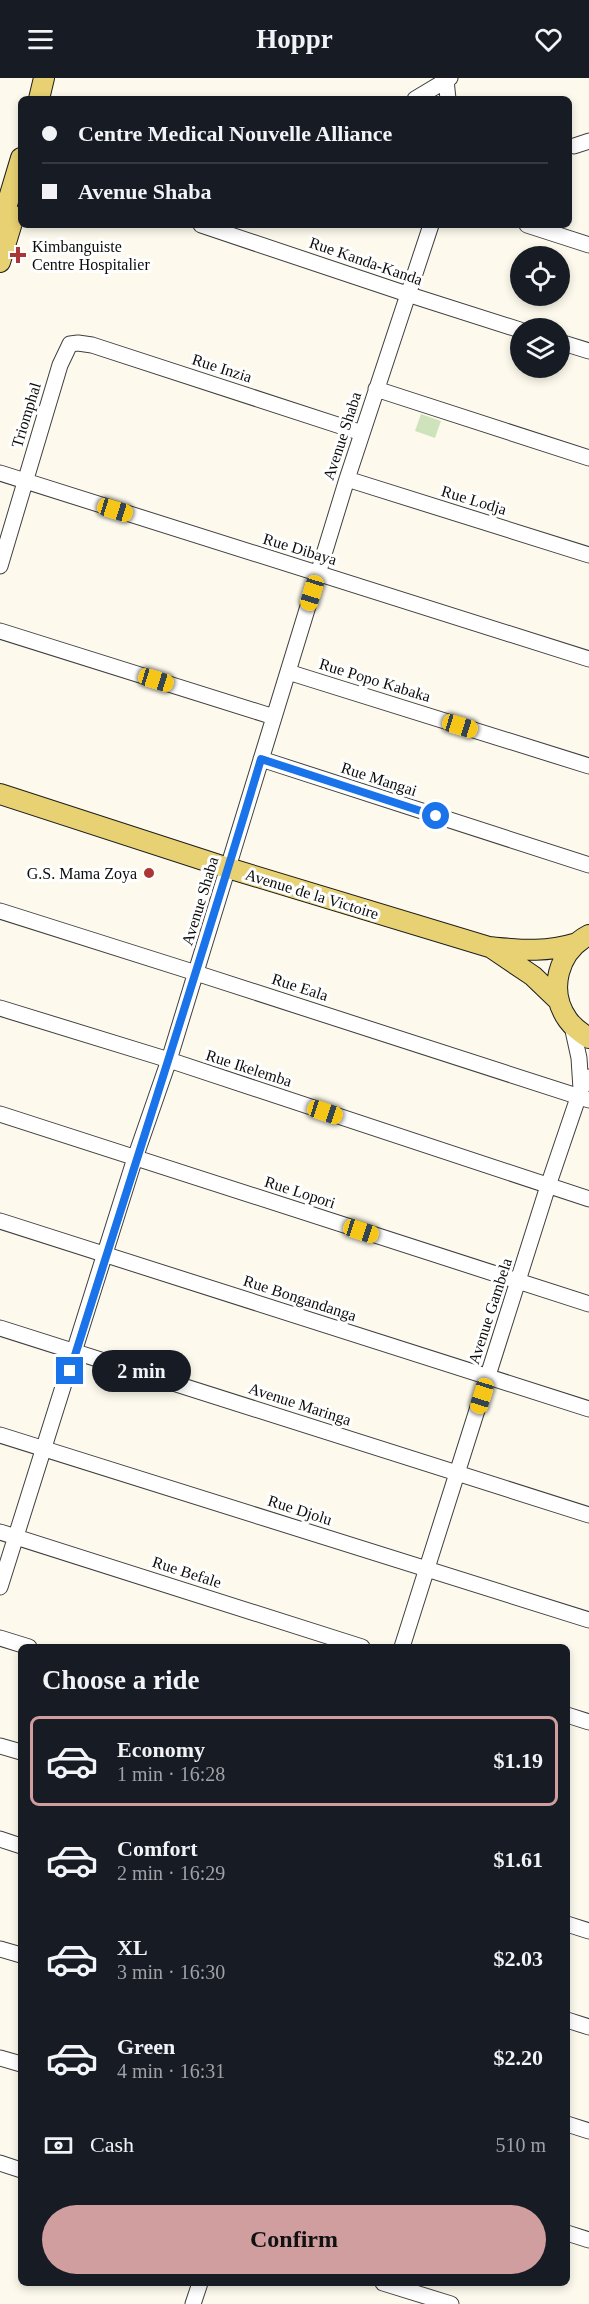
<!DOCTYPE html>
<meta charset="utf-8">
<style>
body{margin:0;font-family:Georgia,serif;background:#242831;color:#f1f3f6;height:100vh;display:flex;flex-direction:column;font-size:22px;white-space:nowrap}
*{box-sizing:border-box;margin:0}
p{font-size:20px;color:#9ea1a6}
.icon{flex:none;width:33px;height:33px;fill:none;stroke:currentColor;stroke-width:2;stroke-linecap:round;stroke-linejoin:round}
.map{position:relative;flex:1;overflow:hidden}
.side{position:absolute;left:18px;top:1566px;width:552px;height:642px;display:flex;flex-direction:column;background:#171b24;border-radius:9px;box-shadow:0 3px 9px #0003}
.side>*{flex:none}
.guide{position:absolute;left:18px;top:18px;width:554px;height:132px;border-radius:9px;box-shadow:0 3px 9px #0003;display:grid;align-content:center;height:132px;padding:0 24px;background:#171b24}
.tools{position:absolute;left:510px;top:168px;display:grid;gap:12px}
.tools a{display:grid;place-items:center;width:60px;height:60px;border-radius:50%;background:#171b24;box-shadow:0 3px 9px #0003;font-size:30px}
.end{position:absolute;width:27px;height:27px;margin:-14px;border:8px solid #1a73e8;background:#fff;box-shadow:0 0 0 3px #fff}
.from{border-radius:50%}
.bubble{position:absolute;height:42px;border-radius:21px;background:#171b24;box-shadow:0 3px 9px #0003;font-size:20px;font-weight:700;line-height:42px;text-align:center}
.car{position:absolute;width:18px;height:36px;margin:-18px -9px;border-radius:8px;box-shadow:0 0 4px 2px #0007;background:linear-gradient(#f5c518 24%,#345 0 40%,#f5c518 0 76%,#345 0 86%,#f5c518 0)}
.guide b{display:flex;align-items:center;gap:21px;height:57px;font-size:22px}
.guide b+b{border-top:2px solid #363941}
.guide i{width:15px;height:15px;background:#f1f3f6}
ul{padding:0;list-style:none}
li{display:flex;align-items:center;gap:18px;height:90px;margin:0 12px 9px;padding:0 12px;border:3px solid transparent;border-radius:9px}
li div{flex:1}
li b{display:block;font-size:22px}
li em{font-style:normal;font-weight:700}
li.active{border-color:#d19ea0}
li>.icon{width:54px;height:54px;stroke-width:1.5}
h2{padding:0 24px;font-size:27px;line-height:72px}
.pay{display:flex;align-items:center;gap:15px;height:66px;padding:0 24px;font-size:22px}
.pay p{margin-inline-start:auto}
.cta{display:flex;gap:12px;margin-top:auto;padding:12px 24px}
.cta a{flex:1;height:69px;border-radius:36px;background:#d19ea0;color:#111;font-size:24px;font-weight:700;line-height:69px;text-align:center}
header{display:flex;justify-content:space-between;align-items:center;height:78px;padding:0 24px;background:#171b24;font-size:27px;font-weight:700}
.map>svg:first-child{display:block}
.green{fill:#cee3bb}
.lines{fill:none;stroke-linecap:round;stroke-linejoin:round}
.minor-casing{stroke:#3f3f3f;stroke-width:17}
.major-casing{stroke:#1d1d1d;stroke-width:22}
.minor{stroke:#fff;stroke-width:15}
.major{stroke:#e7d173;stroke-width:20}
.route{stroke:#1a73e8;stroke-width:8}
.poi-dot{fill:#aa3636;stroke:#fff;stroke-width:2}
.labels{text-anchor:middle;dominant-baseline:central;stroke-width:6;stroke-linejoin:round;paint-order:stroke}
.poi-label{font-size:16px;fill:#0c0c0c;stroke:#fff;text-anchor:start}
.street-label{font-size:16px;fill:#0c0c0c;stroke:#fff}
</style>
<header><svg class="icon" aria-label="menu" viewBox="0 0 24 24"><path d="M4 6h16M4 12h16M4 18h16"/></svg>Hoppr<svg class="icon" aria-label="heart" viewBox="0 0 24 24"><path d="M12 20l-8-8c-3-5 5-10 8-4 3-6 11-1 8 4z"/></svg></header>
<div class="map">
<svg width="589" height="2226" viewBox="0 0 589 2226">
<rect width="100%" height="100%" fill="#fdfaed"/>
<path class="green" d="M421 336 441 343 435 360 415 353Z"/>
<g class="lines">
<g class="minor-casing">
<path id="minor" d="M446 2 448 21
M415 21 450 0
M574 68 589 63
M201 147 407 216 520 252
M527 147 589 167
M560 264 589 273
M376 311 589 380
M0 395 589 581
M347 401 589 477
M0 488 60 287 70 266 78 265 92 267 362 355
M0 553 274 639
M288 594 589 688
M261 681 589 787
M0 833 196 895 589 1022
M0 930 169 982 589 1121
M572 948 579 980 581 1011
M0 1036 589 1226
M0 1143 589 1331
M0 1250 589 1437
M0 1357 589 1542
M0 1454 362 1569
M0 1509 135 1080 169 982 347 401 431 147
M0 1560 29 1569
M402 1569 548 1108 581 1011 589 999
M567 1637 589 1644
M0 1668 21 1674
M0 1761 21 1768
M567 1846 589 1853
M0 1871 21 1877
M567 1942 589 1949
M0 1980 21 1986
M567 2046 589 2053
M0 2085 21 2092
M567 2155 589 2162
M383 2205 451 2226
M193 2226 200 2205"/>
</g>
<g class="major-casing">
<path id="major" d="M39 21 44 0
M0 150 21 80
M0 184 14 138
M0 716 228 790 489 869C522 872 544 875 577 865
M589 857C558 873 547 913 568 942 573 949 581 955 589 960
M493 871 533 898 559 923"/>
</g>
<use href="#minor" class="minor"/>
<use href="#major" class="major"/>
</g>
<g class="lines">
<path class="route" d="M70 1293C134 1089 200 886 261 681L436 738"/>
</g>
<g class="poi-dot">
<path d="M15 168h6v6h6v6h-6v6h-6v-6h-6v-6h6z"/>
<circle cx="149" cy="795" r="6"/>
</g>
<g class="labels">
<g class="poi-label">
<text x="32" y="168">Kimbanguiste<tspan x="32" dy="18">Centre Hospitalier</tspan></text>
<text x="137" y="795" text-anchor="end">G.S. Mama Zoya</text>
</g>
<g class="street-label">
<text transform="translate(366 183) rotate(19)">Rue Kanda-Kanda</text>
<text transform="translate(222 290) rotate(18)">Rue Inzia</text>
<text transform="translate(26 337) rotate(-73)">Triomphal</text>
<text transform="translate(342 358) rotate(-72)">Avenue Shaba</text>
<text transform="translate(474 422) rotate(17)">Rue Lodja</text>
<text transform="translate(300 471) rotate(17)">Rue Dibaya</text>
<text transform="translate(375 602) rotate(17)">Rue Popo Kabaka</text>
<text transform="translate(379 701) rotate(18)">Rue Mangai</text>
<text transform="translate(312 816) rotate(17)">Avenue de la Victoire</text>
<text transform="translate(200 823) rotate(-73)">Avenue Shaba</text>
<text transform="translate(300 909) rotate(18)">Rue Eala</text>
<text transform="translate(249 990) rotate(18)">Rue Ikelemba</text>
<text transform="translate(300 1114) rotate(18)">Rue Lopori</text>
<text transform="translate(300 1220) rotate(18)">Rue Bongandanga</text>
<text transform="translate(490 1233) rotate(-72)">Avenue Gambela</text>
<text transform="translate(300 1326) rotate(18)">Avenue Maringa</text>
<text transform="translate(300 1432) rotate(18)">Rue Djolu</text>
<text transform="translate(187 1494) rotate(18)">Rue Befale</text>
</g>
</g>
</svg>
<div class="tools">
<a><svg class="icon" aria-label="locate" viewBox="0 0 24 24"><circle cx="12" cy="12" r="6"/><path d="M12 2v4M12 18v4M2 12h4M18 12h4"/></svg></a>
<a><svg class="icon" aria-label="layers" viewBox="0 0 24 24"><path d="M12 4l9 5-9 5-9-5zM3 14l9 5 9-5"/></svg></a>
</div>
<i class="end from" style="left:436px;top:738px"></i>
<i class="end" style="left:70px;top:1293px"></i>
<div class="bubble" style="left:92px;top:1272px;width:99px">2 min</div>
<i class="car" style="left:115px;top:432px;rotate:107deg"></i>
<i class="car" style="left:312px;top:515px;rotate:197deg"></i>
<i class="car" style="left:156px;top:602px;rotate:107deg"></i>
<i class="car" style="left:460px;top:648px;rotate:107deg"></i>
<i class="car" style="left:325px;top:1034px;rotate:108deg"></i>
<i class="car" style="left:361px;top:1153px;rotate:108deg"></i>
<i class="car" style="left:482px;top:1318px;rotate:197deg"></i>
<div class="guide">
<b><i class="from"></i>Centre Medical Nouvelle Alliance</b>
<b><i></i>Avenue Shaba</b>
</div>
<section class="side">
<h2>Choose a ride</h2>
<ul>
<li class="active"><svg class="icon" aria-label="car" viewBox="0 0 24 24"><path d="M5 17H2v-5l4-1 3-4h7l3 4 3 1v5h-3M9 17h6M6 11h13"/><circle cx="7" cy="17" r="2"/><circle cx="17" cy="17" r="2"/></svg><div><b>Economy</b><p>1 min · 16:28</p></div><em>$1.19</em></li>
<li><svg class="icon" aria-label="car" viewBox="0 0 24 24"><path d="M5 17H2v-5l4-1 3-4h7l3 4 3 1v5h-3M9 17h6M6 11h13"/><circle cx="7" cy="17" r="2"/><circle cx="17" cy="17" r="2"/></svg><div><b>Comfort</b><p>2 min · 16:29</p></div><em>$1.61</em></li>
<li><svg class="icon" aria-label="car" viewBox="0 0 24 24"><path d="M5 17H2v-5l4-1 3-4h7l3 4 3 1v5h-3M9 17h6M6 11h13"/><circle cx="7" cy="17" r="2"/><circle cx="17" cy="17" r="2"/></svg><div><b>XL</b><p>3 min · 16:30</p></div><em>$2.03</em></li>
<li><svg class="icon" aria-label="car" viewBox="0 0 24 24"><path d="M5 17H2v-5l4-1 3-4h7l3 4 3 1v5h-3M9 17h6M6 11h13"/><circle cx="7" cy="17" r="2"/><circle cx="17" cy="17" r="2"/></svg><div><b>Green</b><p>4 min · 16:31</p></div><em>$2.20</em></li>
</ul>
<div class="pay"><svg class="icon" aria-label="cash" viewBox="0 0 24 24"><path d="M3 7h18v10H3z"/><circle cx="12" cy="12" r="2"/></svg>Cash<p>510 m</p></div>
<div class="cta"><a>Confirm</a></div>
</section>
</div>
